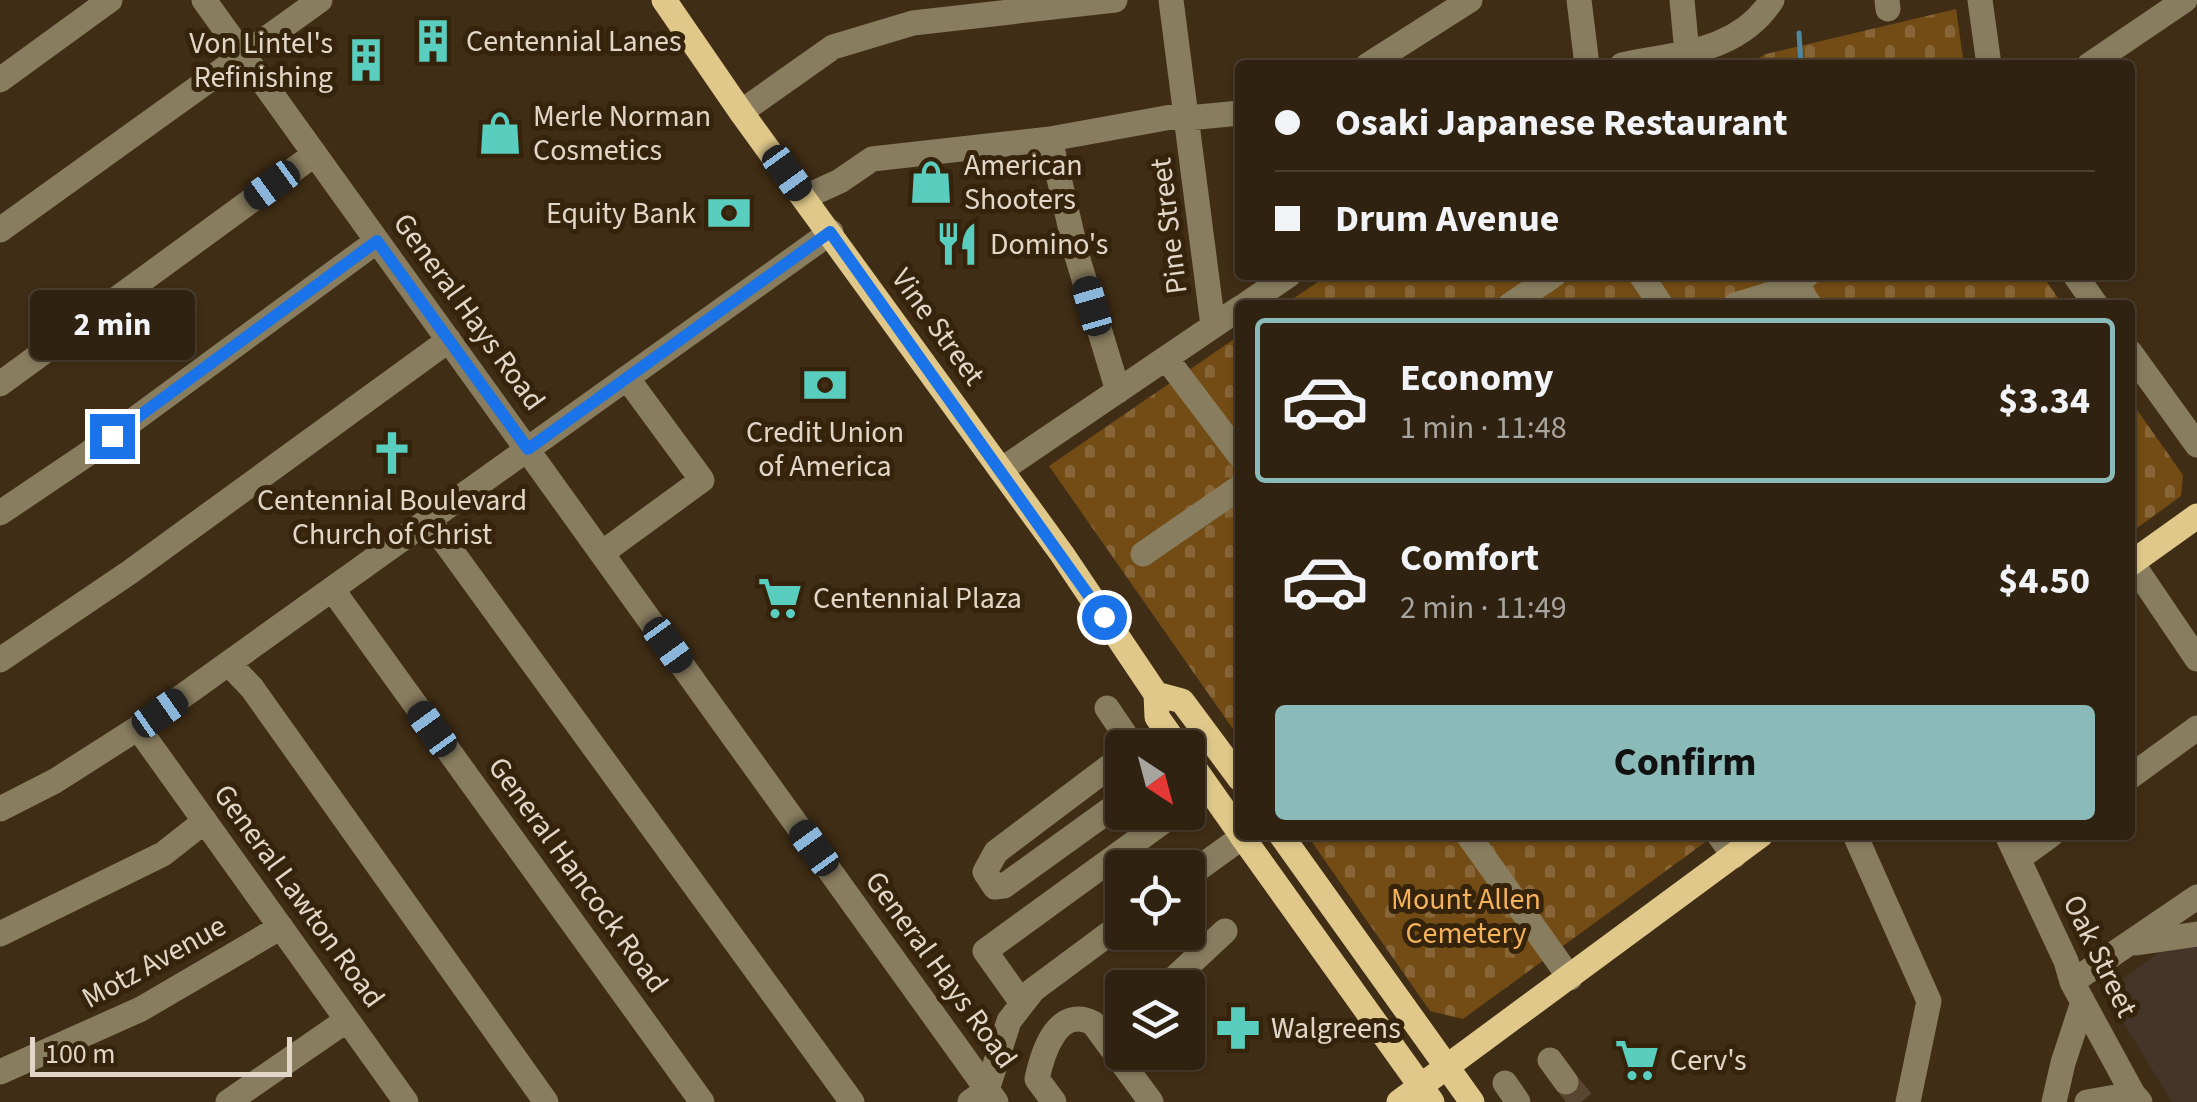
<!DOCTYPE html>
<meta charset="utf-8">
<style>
body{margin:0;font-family:"Source Sans 3",sans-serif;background:#382a19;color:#f1f3f6;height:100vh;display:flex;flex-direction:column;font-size:38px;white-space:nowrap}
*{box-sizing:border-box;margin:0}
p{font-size:32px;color:#a8a49f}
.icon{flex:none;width:55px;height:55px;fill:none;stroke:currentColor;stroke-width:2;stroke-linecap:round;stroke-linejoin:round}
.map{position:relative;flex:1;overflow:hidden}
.sheet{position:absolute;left:1235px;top:300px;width:900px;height:540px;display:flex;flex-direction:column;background:#302210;border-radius:10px;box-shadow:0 2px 8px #0004,0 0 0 2px #4b3f30}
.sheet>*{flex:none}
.guide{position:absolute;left:1235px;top:60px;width:900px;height:220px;border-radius:10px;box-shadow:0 2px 8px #0004,0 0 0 2px #4b3f30;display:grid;align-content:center;height:220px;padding:0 40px;background:#302210}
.needle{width:65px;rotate:144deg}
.buttons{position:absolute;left:1105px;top:730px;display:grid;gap:20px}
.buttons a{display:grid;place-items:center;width:100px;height:100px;border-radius:10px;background:#302210;box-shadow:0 2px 8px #0004,0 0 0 2px #4b3f30;font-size:50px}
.scale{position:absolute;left:30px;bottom:25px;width:262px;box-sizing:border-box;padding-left:10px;border:5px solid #e2d6c8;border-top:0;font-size:28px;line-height:35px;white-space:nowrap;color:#e2d6c8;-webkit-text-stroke:8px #35230b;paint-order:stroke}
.end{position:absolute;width:45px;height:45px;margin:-22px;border:12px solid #1a73e8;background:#fff;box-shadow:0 0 0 5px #fff}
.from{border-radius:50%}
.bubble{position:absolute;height:70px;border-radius:10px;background:#302210;box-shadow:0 2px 8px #0004,0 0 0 2px #4b3f30;font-size:32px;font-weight:700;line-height:70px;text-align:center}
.car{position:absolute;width:30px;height:60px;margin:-30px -15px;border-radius:12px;box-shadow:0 0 8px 2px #0007;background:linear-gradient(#222 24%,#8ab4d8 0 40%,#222 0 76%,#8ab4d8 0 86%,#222 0)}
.guide b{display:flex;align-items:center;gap:35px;height:95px;font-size:38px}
.guide b+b{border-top:2px solid #4b3f30}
.guide i{width:25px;height:25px;background:#f1f3f6}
ul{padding:18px 0 0;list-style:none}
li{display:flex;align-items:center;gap:30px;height:165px;margin:0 20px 15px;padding:0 20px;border:5px solid transparent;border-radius:10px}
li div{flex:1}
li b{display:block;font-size:38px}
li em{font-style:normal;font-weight:700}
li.selected{border-color:#8bbbb9}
li>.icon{width:90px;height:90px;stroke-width:1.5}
.button{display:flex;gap:20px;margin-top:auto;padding:20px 40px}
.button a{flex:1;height:115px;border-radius:10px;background:#8bbbb9;color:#111;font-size:40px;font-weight:700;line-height:115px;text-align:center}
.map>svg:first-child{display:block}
.education{fill:#453529}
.cemetery{fill:url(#cemetery-stones)}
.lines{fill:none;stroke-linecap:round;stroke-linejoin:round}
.stream{stroke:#5188a1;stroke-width:5}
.minor-tunnel{stroke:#584630;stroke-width:25;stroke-dasharray:25 12;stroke-linecap:butt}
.minor{stroke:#887d5f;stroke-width:25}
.major{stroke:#e0c88a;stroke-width:25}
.route{stroke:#1a73e8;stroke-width:12}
.labels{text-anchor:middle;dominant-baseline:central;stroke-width:10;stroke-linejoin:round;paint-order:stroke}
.poi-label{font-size:30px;fill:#e2d6c8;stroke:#35230b;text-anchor:start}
.street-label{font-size:30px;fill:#e2d6c8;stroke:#35230b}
.park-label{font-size:30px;fill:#f5b25c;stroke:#35230b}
</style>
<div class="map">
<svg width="2197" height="1102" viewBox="0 0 2197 1102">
<defs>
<pattern id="cemetery-stones" width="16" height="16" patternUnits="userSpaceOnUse" patternTransform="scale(2.5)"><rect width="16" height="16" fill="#734c15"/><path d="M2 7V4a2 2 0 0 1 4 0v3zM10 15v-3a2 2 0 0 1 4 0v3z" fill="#876536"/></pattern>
</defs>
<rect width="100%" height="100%" fill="#402d15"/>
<path class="education" d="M2197 925V1102H2172L2105 992Z"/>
<path class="cemetery" d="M1956 9 1964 65H1745L1766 54Z
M1328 275H2042L2063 305H1284Z
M1240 335V739L1049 466Z
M2130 400 2183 475 2181 496 2130 533Z
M1307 835H1715L1463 1019 1430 1011Z"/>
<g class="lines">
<path class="stream" d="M1799 33 1801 65
M1764 280 1765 275"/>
<path class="minor-tunnel" d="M1566 1082 1582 1102"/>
<path class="minor" d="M204 0 996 1102
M1171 0 1213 326
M1579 0 1587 65
M1682 0 1687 53
M1887 0 1888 9
M1980 0 1989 65
M1368 65 1470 0
M1622 65C1677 53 1738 53 1772 0
M2089 65 2185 0
M0 80 110 0
M741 112 833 47 913 23 1115 0
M1188 118 1240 113
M1050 139 1077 256 1118 391
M805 197 840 181 872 159 1050 139 1188 114
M0 230 320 0
M1641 275 1661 305
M2075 275 2096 305
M1795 284 1810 305
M1245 305 1289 275
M1510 305 1554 275
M1735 305 1775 293 1807 275
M2130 352 2197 445
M1166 358 1240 456
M0 384 315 154
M1001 470 1240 308
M0 513 86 455 377 241
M429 520 852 1102
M602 553 702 480 627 378
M1143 554 1240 487
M2132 563 2197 659
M332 589 702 1102
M0 660 130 572 449 340
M229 664 252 688 546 1102
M1107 708 1134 748
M138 728 406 1102
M1122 757 996 852 985 872 995 887 1004 886 1122 801
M2130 777 2197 728
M0 809 55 781 138 728 831 232
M1468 835 1570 978
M1719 835 1734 856
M1855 835 1929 1001 1908 1102
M2007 835 2066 961 2072 982 2133 1094 2140 1102
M2018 859 2051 835
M1188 876 1245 835
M0 934 163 854 205 821
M2136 943 2197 934
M2072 982 2197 897
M1164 988 1225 931
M1022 1003 985 951 1164 821 1168 812
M1550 1060 1566 1082
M0 1072 141 1009 281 927
M1505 1083 1518 1102
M228 1102 347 1020
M970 1102 987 1090 1009 1021 1033 990 1122 924
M1054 1102 1037 1079C1043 1051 1058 1005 1093 1023L1151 1102
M2054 1102 2063 1063 2083 1002
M2087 1102 2133 1094"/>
<path class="major" d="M664 0 741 112 1062 554 1156 694
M2130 564 2197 516
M1156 694 1182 701 1240 779
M1156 694 1157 717 1179 748
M1188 759 1240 833
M1241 835 1432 1102
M1281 835 1472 1102
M1399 1102 1761 835"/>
</g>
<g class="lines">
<path class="route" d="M112 436 377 241 528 449 830 232 1104 617"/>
</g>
<defs>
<g id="building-bare" transform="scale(3.45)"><path d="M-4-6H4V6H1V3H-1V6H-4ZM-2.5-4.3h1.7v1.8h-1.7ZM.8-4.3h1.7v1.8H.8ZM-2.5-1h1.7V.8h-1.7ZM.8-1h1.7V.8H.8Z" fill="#59cebe" stroke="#35230b" stroke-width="2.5" paint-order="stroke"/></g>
<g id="shop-bare" transform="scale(3.45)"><path d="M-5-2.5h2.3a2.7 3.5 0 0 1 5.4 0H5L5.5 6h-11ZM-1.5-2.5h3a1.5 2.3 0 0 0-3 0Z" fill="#59cebe" stroke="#35230b" stroke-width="2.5" paint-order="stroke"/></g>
<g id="bank-bare" transform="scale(3.45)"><path d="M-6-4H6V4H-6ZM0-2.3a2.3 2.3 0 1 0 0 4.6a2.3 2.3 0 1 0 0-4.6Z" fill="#59cebe" stroke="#35230b" stroke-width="2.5" paint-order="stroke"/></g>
<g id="restaurant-bare" transform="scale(3.45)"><path d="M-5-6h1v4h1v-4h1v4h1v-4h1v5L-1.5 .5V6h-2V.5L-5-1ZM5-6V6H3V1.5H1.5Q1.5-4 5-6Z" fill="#59cebe" stroke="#35230b" stroke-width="2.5" paint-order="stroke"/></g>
<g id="church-bare" transform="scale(3.45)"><path d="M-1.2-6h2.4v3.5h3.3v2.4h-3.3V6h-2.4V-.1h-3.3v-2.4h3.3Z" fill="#59cebe" stroke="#35230b" stroke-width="2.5" paint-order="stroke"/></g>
<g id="supermarket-bare" transform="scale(3.45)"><path d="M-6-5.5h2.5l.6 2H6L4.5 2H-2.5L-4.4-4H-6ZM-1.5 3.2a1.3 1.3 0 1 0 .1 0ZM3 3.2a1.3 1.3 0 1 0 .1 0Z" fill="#59cebe" stroke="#35230b" stroke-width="2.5" paint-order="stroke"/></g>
<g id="pharmacy-bare" transform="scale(3.45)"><path d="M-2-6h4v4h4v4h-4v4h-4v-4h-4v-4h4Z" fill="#59cebe" stroke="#35230b" stroke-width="2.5" paint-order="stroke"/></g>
</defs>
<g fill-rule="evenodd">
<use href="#building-bare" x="433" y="41"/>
<use href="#building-bare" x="366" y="60"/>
<use href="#shop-bare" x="500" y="133"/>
<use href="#shop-bare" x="931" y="182"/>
<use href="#bank-bare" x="729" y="213"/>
<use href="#restaurant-bare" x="957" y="244"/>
<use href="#bank-bare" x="825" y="385"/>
<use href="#church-bare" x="392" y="453"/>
<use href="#supermarket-bare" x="780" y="598"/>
<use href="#pharmacy-bare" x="1238" y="1028"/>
<use href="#supermarket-bare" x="1637" y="1060"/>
</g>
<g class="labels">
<g class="poi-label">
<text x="466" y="41">Centennial Lanes</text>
<text x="333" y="43" text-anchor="end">Von Lintel's<tspan x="333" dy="34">Refinishing</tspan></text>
<text x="533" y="116">Merle Norman<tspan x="533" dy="34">Cosmetics</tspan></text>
<text x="964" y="165">American<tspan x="964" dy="34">Shooters</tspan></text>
<text x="696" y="213" text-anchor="end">Equity Bank</text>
<text x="990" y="244">Domino's</text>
<text x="825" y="432" text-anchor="middle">Credit Union<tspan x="825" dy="34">of America</tspan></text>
<text x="392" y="500" text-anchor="middle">Centennial Boulevard<tspan x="392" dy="34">Church of Christ</tspan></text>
<text x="813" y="598">Centennial Plaza</text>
<text x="1271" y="1028">Walgreens</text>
<text x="1670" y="1060">Cerv's</text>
</g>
<g class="street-label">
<text transform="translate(1169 226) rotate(-97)">Pine Street</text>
<text transform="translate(469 312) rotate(54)">General Hays Road</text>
<text transform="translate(938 327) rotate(54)">Vine Street</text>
<text transform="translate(578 875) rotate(54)">General Hancock Road</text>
<text transform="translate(299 896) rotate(54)">General Lawton Road</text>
<text transform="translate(2100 956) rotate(64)">Oak Street</text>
<text transform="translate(154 962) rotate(-29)">Motz Avenue</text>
<text transform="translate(941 970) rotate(54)">General Hays Road</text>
</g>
<g class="park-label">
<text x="1466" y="899">Mount Allen<tspan x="1466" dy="34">Cemetery</tspan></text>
</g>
</g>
</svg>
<div class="buttons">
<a><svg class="needle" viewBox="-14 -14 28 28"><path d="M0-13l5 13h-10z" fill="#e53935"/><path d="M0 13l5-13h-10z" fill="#a8a49f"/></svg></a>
<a><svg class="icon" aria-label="locate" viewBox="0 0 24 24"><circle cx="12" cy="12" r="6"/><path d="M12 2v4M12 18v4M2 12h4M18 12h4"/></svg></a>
<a><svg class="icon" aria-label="layers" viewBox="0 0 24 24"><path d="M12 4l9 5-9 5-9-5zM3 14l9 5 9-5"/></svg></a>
</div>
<div class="scale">100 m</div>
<i class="end from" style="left:1104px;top:617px"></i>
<i class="end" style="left:112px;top:436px"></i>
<div class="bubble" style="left:30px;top:290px;width:165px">2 min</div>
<i class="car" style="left:787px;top:173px;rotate:144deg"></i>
<i class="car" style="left:272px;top:185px;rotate:234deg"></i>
<i class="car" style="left:1092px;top:306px;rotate:344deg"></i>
<i class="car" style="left:668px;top:645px;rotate:144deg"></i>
<i class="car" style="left:160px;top:713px;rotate:55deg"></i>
<i class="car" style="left:432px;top:729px;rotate:324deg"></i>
<i class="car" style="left:814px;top:848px;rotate:324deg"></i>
<div class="guide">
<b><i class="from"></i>Osaki Japanese Restaurant</b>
<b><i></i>Drum Avenue</b>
</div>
<section class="sheet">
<ul>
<li class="selected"><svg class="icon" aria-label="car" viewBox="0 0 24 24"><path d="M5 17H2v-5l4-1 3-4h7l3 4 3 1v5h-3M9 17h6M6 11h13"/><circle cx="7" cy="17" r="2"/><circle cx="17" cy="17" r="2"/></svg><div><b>Economy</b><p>1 min · 11:48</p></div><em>$3.34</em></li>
<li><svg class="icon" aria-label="car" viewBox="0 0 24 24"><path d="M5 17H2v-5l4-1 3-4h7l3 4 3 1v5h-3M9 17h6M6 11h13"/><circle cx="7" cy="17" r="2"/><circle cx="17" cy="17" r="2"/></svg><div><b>Comfort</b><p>2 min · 11:49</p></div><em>$4.50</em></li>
</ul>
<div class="button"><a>Confirm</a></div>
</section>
</div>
